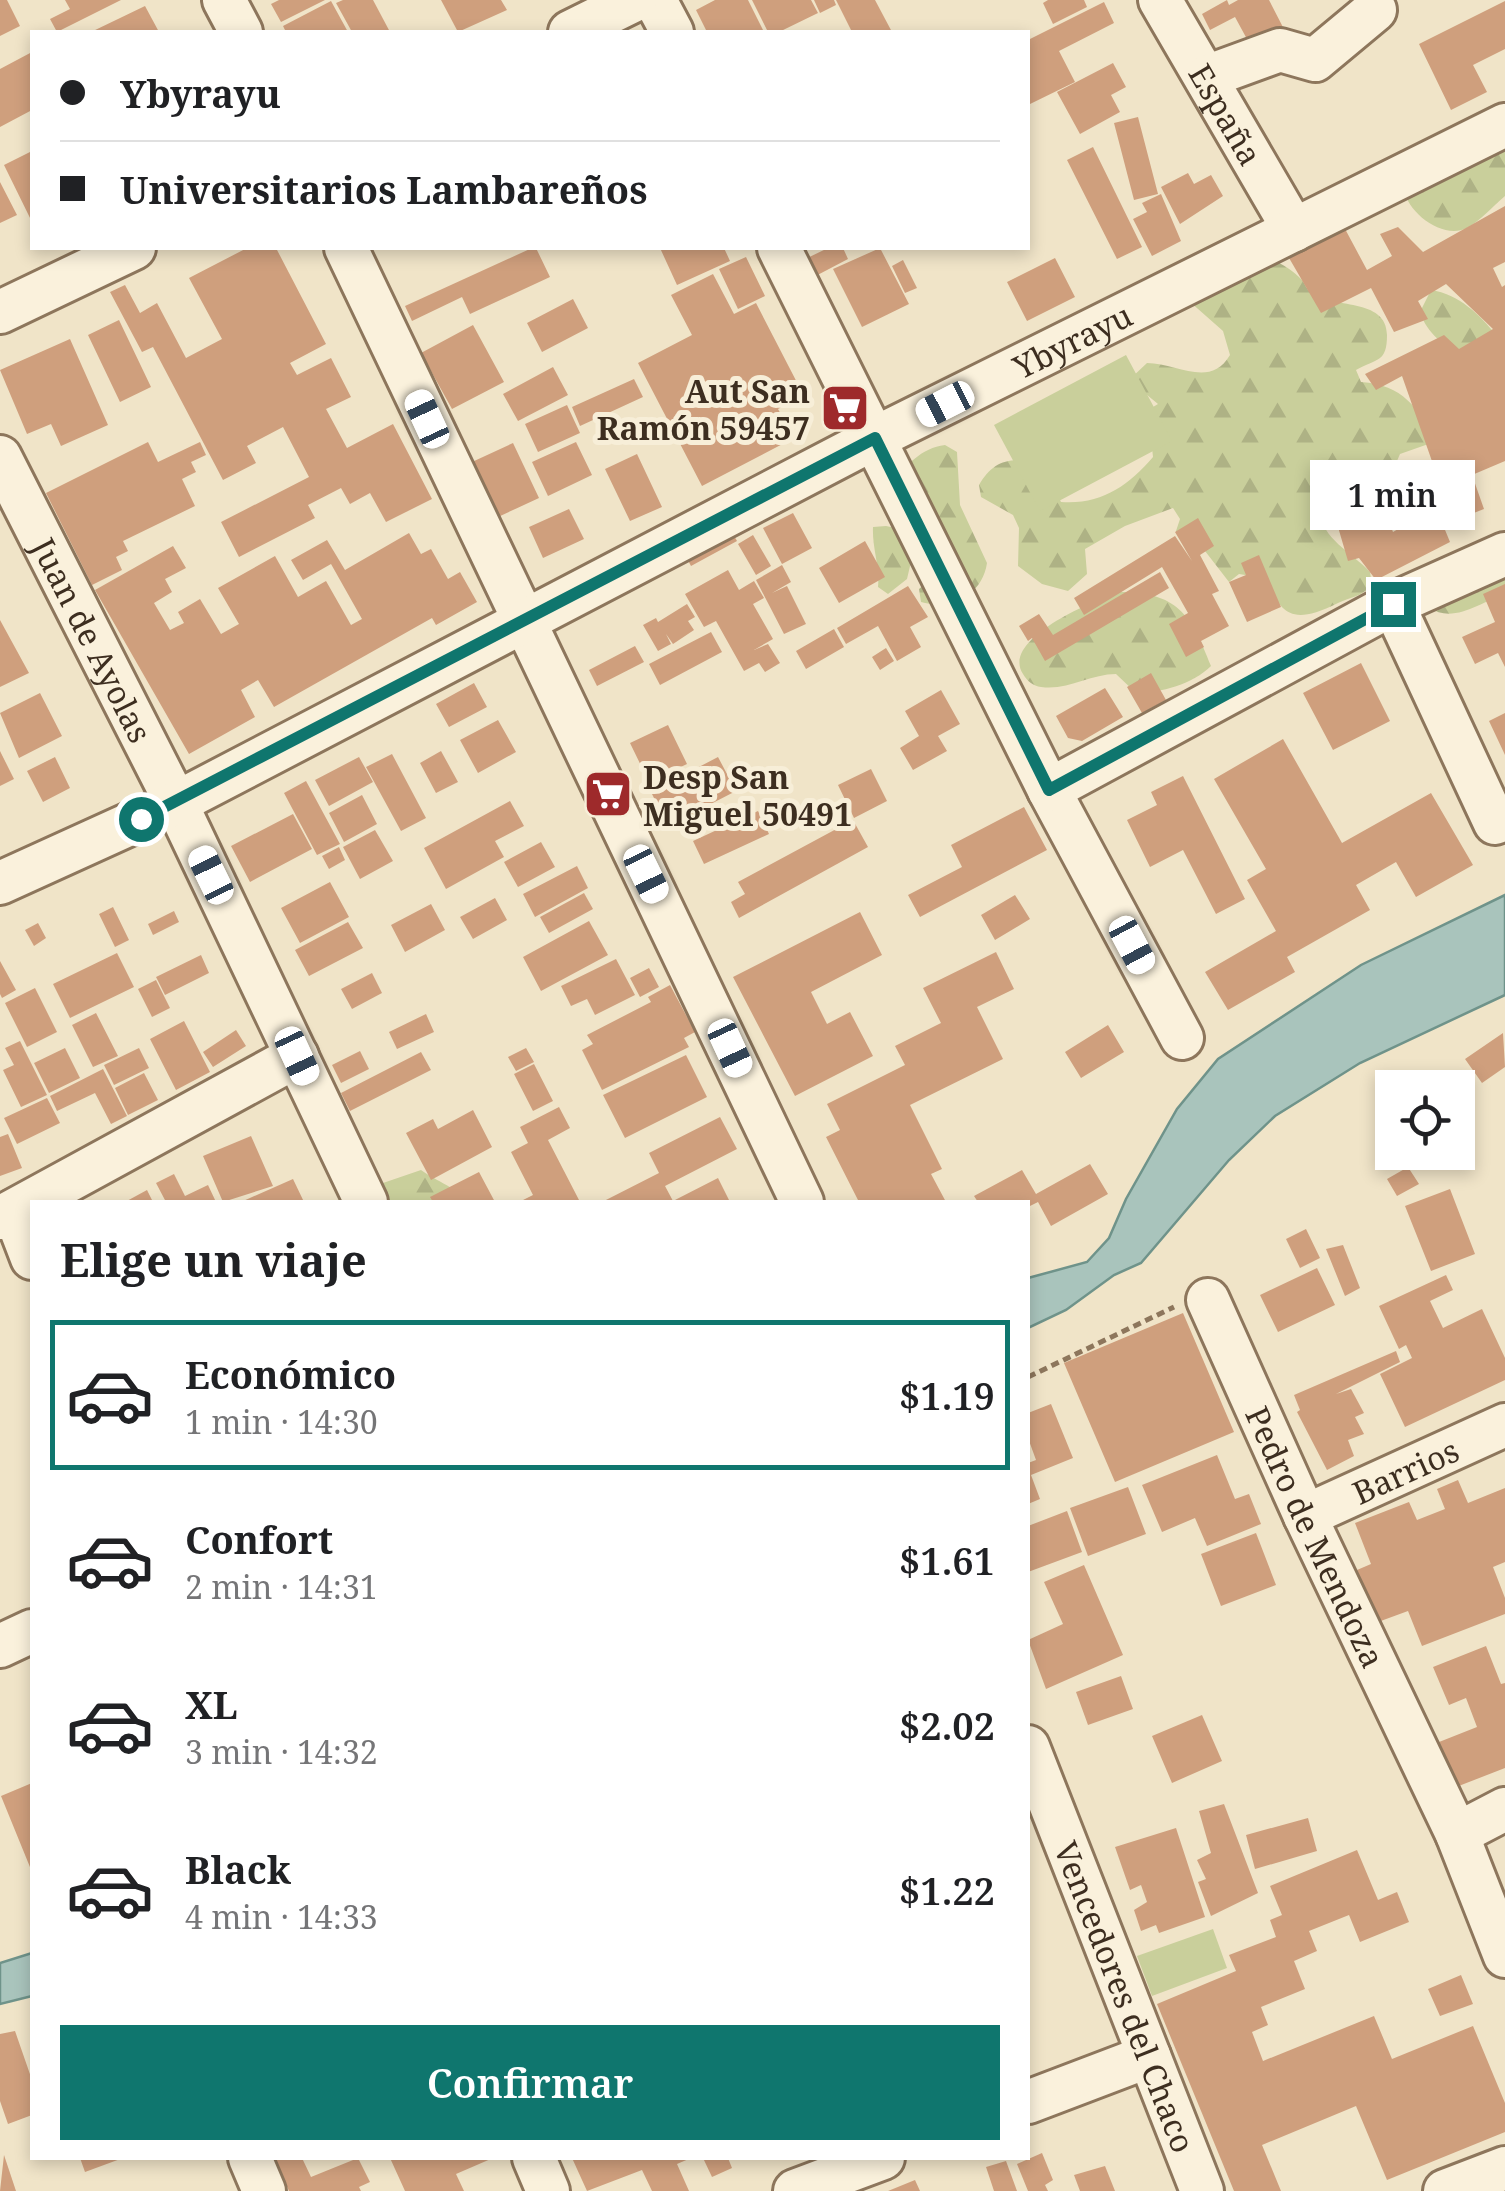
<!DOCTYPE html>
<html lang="es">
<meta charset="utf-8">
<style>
body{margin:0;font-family:"Noto Serif",serif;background:#f2f2f2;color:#202124;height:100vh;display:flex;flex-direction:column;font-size:38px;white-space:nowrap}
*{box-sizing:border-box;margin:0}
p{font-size:32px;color:#757577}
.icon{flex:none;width:55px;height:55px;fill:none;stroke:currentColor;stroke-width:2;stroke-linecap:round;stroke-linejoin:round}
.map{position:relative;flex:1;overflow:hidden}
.drawer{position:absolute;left:30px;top:1200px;width:1000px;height:960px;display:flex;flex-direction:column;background:#fff;border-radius:0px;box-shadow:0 5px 15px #0003}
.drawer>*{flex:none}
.top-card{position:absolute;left:30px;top:30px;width:1000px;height:220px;border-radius:0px;box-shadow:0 5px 15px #0003;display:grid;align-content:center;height:220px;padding:0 30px;background:#fff}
.controls{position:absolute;left:1375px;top:1070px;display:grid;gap:20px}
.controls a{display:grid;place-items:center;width:100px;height:100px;border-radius:0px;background:#fff;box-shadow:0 5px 15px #0003;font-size:50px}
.end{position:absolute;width:45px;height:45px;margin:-22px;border:12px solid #0f766e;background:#fff;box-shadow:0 0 0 5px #fff}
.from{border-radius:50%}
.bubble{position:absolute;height:70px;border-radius:0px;background:#fff;box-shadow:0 5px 15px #0003;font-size:32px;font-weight:600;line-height:70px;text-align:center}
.car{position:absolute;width:30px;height:60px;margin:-30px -15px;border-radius:12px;box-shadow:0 0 8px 2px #0007;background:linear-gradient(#fff 24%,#345 0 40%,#fff 0 76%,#345 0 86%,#fff 0)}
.top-card b{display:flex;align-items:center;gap:35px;height:95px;font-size:38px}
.top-card b+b{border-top:2px solid #e0e0e0}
.top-card i{width:25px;height:25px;background:#202124}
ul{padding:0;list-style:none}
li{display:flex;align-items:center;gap:30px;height:150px;margin:0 20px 15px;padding:0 10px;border:5px solid transparent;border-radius:0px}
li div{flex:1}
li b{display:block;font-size:38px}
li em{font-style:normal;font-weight:600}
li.selected{border-color:#0f766e}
li>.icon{width:90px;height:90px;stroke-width:1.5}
h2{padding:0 30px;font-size:45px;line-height:120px}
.primary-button{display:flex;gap:20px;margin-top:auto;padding:20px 30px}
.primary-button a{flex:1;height:115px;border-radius:0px;background:#0f766e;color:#fff;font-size:40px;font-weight:600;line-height:115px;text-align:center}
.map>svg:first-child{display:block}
.forest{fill:url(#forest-firs)}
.pitch{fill:#c9cf9b}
.water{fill:#a9c4bc;stroke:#6f938a;stroke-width:2.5}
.building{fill:#cf9f7d}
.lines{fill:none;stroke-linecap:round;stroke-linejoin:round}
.minor-casing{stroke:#8d765c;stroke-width:48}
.path{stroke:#8d765c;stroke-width:5;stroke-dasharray:8 5;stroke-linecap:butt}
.minor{stroke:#faf1dc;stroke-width:42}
.route{stroke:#0f766e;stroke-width:12}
.labels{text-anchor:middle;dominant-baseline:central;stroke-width:10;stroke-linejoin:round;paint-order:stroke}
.street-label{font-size:32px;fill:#3d2e20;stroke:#f7eed8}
.poi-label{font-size:32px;font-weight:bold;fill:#3d2e20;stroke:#f7eed8;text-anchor:end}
</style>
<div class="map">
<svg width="1505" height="2191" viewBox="0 0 1505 2191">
<defs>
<pattern id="forest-firs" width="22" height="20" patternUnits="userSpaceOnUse" patternTransform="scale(2.5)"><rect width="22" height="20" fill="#c9cf9b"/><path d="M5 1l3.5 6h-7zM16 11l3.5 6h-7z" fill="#aeb285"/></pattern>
</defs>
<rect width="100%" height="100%" fill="#f0e4c8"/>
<path class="forest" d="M1505 124V196C1493 206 1480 221 1467 228 1443 240 1408 213 1404 190Z
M1255 253C1272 259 1289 266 1302 280 1305 284 1307 290 1311 293 1331 309 1387 297 1387 335 1387 363 1377 358 1356 370L1361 382C1404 385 1416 407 1437 441L1400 454 1394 468 1422 501 1427 516 1421 526 1394 527 1339 491 1326 492C1306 532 1348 548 1370 572L1372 585C1361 597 1351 597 1338 603 1265 640 1289 580 1239 574L1229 582 1205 551 1182 542 1176 531 1180 519 1173 508 1125 526 1085 549 1087 574 1068 591 1042 584 1018 566 1019 528 1013 515 981 497 979 485C990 466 1002 459 1024 460L1054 488 1061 502C1101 505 1128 486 1153 457L1148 410 1158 404 1129 380 1147 363C1177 363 1210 389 1230 355L1223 331 1189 301Z
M1431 290C1459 294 1480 315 1497 336L1464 357C1445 346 1427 334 1420 312Z
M945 445 957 452 960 505 987 563C982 596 951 610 921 602L919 589 930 580 891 483C907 465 921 448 945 445Z
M886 526 900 529 914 549 907 579 888 594 878 587C880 566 872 548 873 527Z
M1505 559V594C1481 602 1454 624 1429 608Z
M1119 592C1177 592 1191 614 1211 666 1193 684 1161 693 1136 693L1116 674C1090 674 1067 691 1041 687 1033 686 1027 681 1023 674 1000 639 1095 600 1119 592Z
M421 1170C436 1181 459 1189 469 1202H380L378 1194 383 1183Z"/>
<path class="pitch" d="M1126 355 1172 441 1040 511 994 425Z
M1213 1929 1227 1968 1152 1996 1137 1956Z"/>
<path class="water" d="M1505 895V995L1360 1063 1275 1116 1229 1160 1141 1263 1114 1275 1066 1310 1028 1328V1278L1087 1262 1109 1238 1126 1199 1177 1109 1218 1059 1361 965Z
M32 1953V1996L0 2004V1963Z"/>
<path class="building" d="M0 0H7L20 26 0 36Z
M65 0H121L57 32 50 19 70 9Z
M279 0H325L281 22 271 4Z
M343 0H373L390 32H352L336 3Z
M441 0H501L507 10 458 32Z
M715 0H748L764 32H707L696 10Z
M752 0H811L818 13 779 32H768Z
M814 0H834L836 5 820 13Z
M836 0H875L892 32H852Z
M1048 0H1084L1087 7 1053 24 1043 3Z
M1227 0 1229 5 1238 0H1269L1287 35 1254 52 1235 17 1210 30 1202 14Z
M331 1 348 32H286L283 26Z
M1505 1V49L1473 65 1487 92 1451 110 1419 44Z
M1104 2 1114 23 1059 51 1075 82 1028 105V40Z
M145 6 159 32H91Z
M32 52V110L0 127V69Z
M1113 63 1126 87 1111 95 1120 112 1080 134 1057 92Z
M1138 117 1158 194 1134 200 1114 123Z
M1093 147 1142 247 1117 259 1067 160Z
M32 151V222L4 165Z
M1188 173 1194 184 1211 175 1223 196 1180 224 1161 187Z
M0 182 17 215 0 223Z
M1161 194 1181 241 1152 256 1133 219 1147 212 1142 203Z
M1505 206V262L1493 268 1502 287 1505 285V461L1472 475 1484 509 1443 525 1450 542 1376 580 1359 558 1348 561 1328 493 1374 484 1393 532 1446 501 1402 376 1376 390 1365 374 1444 335 1459 349 1493 329 1446 284 1418 301 1428 319 1394 332 1371 288 1321 313 1285 251 1344 227 1367 270 1392 256 1380 234 1398 227 1423 252Z
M247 248H276L326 344 290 363 297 375 331 358 351 397 326 409 347 448 393 424 432 499 386 522 370 493 350 504 341 488 308 505 315 518 239 557 221 522 309 477 283 427 247 446 256 463 223 480 153 347 142 352 110 292 125 285 140 313 157 303 186 358 222 339 189 278Z
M532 248H536L550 277 470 314 462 297 412 321 405 306Z
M660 248H724L730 261 677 285Z
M828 248H843L848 259 808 280 799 262Z
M880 248 909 304 862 327 833 269Z
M746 257 765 296 738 309 719 269Z
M1055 258 1075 297 1027 321 1007 282Z
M903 260 917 288 905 293 892 266Z
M713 274 734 314 756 303 804 396 778 409 794 438 702 486 638 363 692 335 671 295Z
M573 299 588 328 542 352 527 323Z
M119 320 151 387 120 402 88 335Z
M473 325 504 382 452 409 421 353Z
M70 339 108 425 61 446 51 424 27 434 0 370Z
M553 367 568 395 518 421 503 394Z
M634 379 643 397 580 426 572 407Z
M567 405 580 433 538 452 525 424Z
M148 442 158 462 200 442 206 455 191 462 196 472 182 479 195 506 123 541 128 551 116 557 122 570 92 585 46 493Z
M576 442 592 475 548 496 532 462Z
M513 443 539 498 498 517 472 462Z
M637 454 662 507 630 521 605 469Z
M569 509 584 539 543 558 529 527Z
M793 513 812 548 782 564 763 528Z
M1198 518 1214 546 1200 555 1219 591 1212 594 1229 626 1201 641 1204 647 1186 657 1169 624 1188 613 1162 567 1084 615 1074 598 1175 536 1192 561 1175 532Z
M728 525 737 541 691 566 682 549Z
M409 533 421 554 431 549 448 579 460 572 477 602 436 625 432 618 274 707 258 680 241 690 255 717 189 754 95 590 173 546 186 568 165 579 172 592 154 603 170 630 184 623 178 612 200 599 221 634 239 624 218 588 275 556 298 597 326 581 351 625 362 619 331 564 303 580 291 560 327 540 345 570Z
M753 535 771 566 756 575 738 544Z
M865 541 885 577 839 603 819 568Z
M1259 555 1281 607 1247 622 1229 582 1246 575 1241 563Z
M782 565 791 582 772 593 787 586 806 624 784 634 756 580Z
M728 570 739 590 754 581 764 598 753 604 773 639 754 650 768 644 780 663 765 672 759 663 744 671 716 621 704 627 685 594Z
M1160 572 1169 588 1045 661 1032 638 1028 641 1019 626 1039 614 1053 635Z
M1505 584V667L1498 653 1475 664 1462 637 1495 622 1483 594Z
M908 586 928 617 910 627 921 647 897 661 878 626 846 644 837 628Z
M687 604 695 617 688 621 694 630 673 644 666 634 671 644 658 651 643 625 656 618 658 622Z
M0 620 29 673 0 687Z
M834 629 844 647 806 669 796 651Z
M711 632 722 652 660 685 649 664Z
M635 646 644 662 597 686 589 670Z
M886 648 894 661 880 670 872 657Z
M1361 663 1390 721 1333 750 1303 693Z
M1151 673 1166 700 1142 713 1127 687Z
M474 683 487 707 449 727 436 704Z
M1105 688 1123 717 1082 741 1068 738 1056 716Z
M941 690 960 724 938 736 947 751 913 770 900 748 919 736 905 711Z
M40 693 62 736 19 758 0 713Z
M1505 713V755L1489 721Z
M498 720 516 752 478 773 460 740Z
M668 725 687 764 649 782 630 743Z
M1283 739 1342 843 1431 793 1473 865 1416 897 1396 862 1356 885 1370 910 1287 957 1295 972 1228 1010 1205 972 1276 931 1247 880 1266 869 1214 779Z
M0 751 14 779 0 786Z
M441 751 458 782 436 793 420 763Z
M392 754 426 818 401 831 366 767Z
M55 757 70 788 43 802 27 771Z
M359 757 373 782 329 806 315 780Z
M718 757 736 791 668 826 651 792Z
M871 769 887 801 854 818 838 785Z
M1183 776 1245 899 1216 914 1183 850 1150 867 1127 820 1157 805 1151 792Z
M306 781 340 844 317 855 284 793Z
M362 795 377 824 344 842 329 813Z
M510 801 524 826 495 841 504 857 446 889 424 848Z
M1024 807 1047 850 920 917 908 895 962 867 951 845Z
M758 811 769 834 704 864 693 841Z
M293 814 312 849 250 882 231 846Z
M853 820 868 847 739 918 731 902 745 894 738 882Z
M375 830 393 861 360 879 343 847Z
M541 842 555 867 518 887 504 862Z
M339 847 345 860 329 869 322 856Z
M577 866 588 888 535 917 523 894Z
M330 882 349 917 300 943 281 908Z
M584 893 593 909 549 933 540 917Z
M1015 895 1030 919 995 940 981 915Z
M495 898 507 920 473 939 460 917Z
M431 904 445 930 405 952 391 925Z
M113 907 129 940 115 947 99 914Z
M174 911 179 922 153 935 148 924Z
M860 912 882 955 811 992 827 1024 850 1012 873 1056 795 1096 733 977Z
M589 921 608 955 541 991 523 957Z
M348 922 363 948 309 976 295 950Z
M38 923 46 938 34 946 25 930Z
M996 952 1014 989 977 1007 1003 1059 910 1105 942 1169 931 1174 946 1202H859L826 1137 840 1130 827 1104 905 1065 895 1046 941 1023 923 988Z
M117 953 134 987 70 1018 53 984Z
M201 955 209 973 165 995 156 977Z
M616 959 635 995 595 1015 587 999 571 1006 561 986Z
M0 961 16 990 2 998 0 994Z
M649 968 659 987 640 997 630 978Z
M372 973 382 993 352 1009 341 989Z
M156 980 170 1008 152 1017 138 989Z
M670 985 695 1032 684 1038 689 1047 602 1090 582 1050 593 1044 587 1035 651 1002 648 997Z
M35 988 57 1032 27 1047 5 1003Z
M96 1013 118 1056 93 1067 72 1025Z
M426 1014 434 1032 397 1049 389 1032Z
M184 1021 210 1072 176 1090 150 1039Z
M1108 1025 1124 1052 1081 1078 1065 1052Z
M236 1030 246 1046 213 1067 203 1052Z
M1503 1033 1505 1067 1482 1083 1465 1059Z
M20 1041 47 1095 21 1107 3 1070 14 1065 5 1048Z
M65 1048 80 1078 49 1093 34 1063Z
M139 1048 149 1068 114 1085 104 1065Z
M526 1048 534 1062 516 1071 508 1057Z
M360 1051 369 1069 341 1083 332 1065Z
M421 1052 431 1070 350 1111 341 1093Z
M686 1055 707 1097 625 1138 603 1095Z
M534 1064 553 1101 533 1111 514 1074Z
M103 1069 127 1116 111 1124 95 1093 57 1111 50 1096Z
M144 1073 158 1100 128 1115 115 1088Z
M47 1098 60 1123 17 1144 4 1118Z
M559 1107 570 1128 548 1140 579 1200 519 1202 533 1195 511 1152 528 1143 520 1127Z
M473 1110 492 1147 431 1180 406 1133 433 1119 438 1129Z
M720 1117 737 1149 665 1186 673 1201 718 1178 730 1202H602L659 1173 649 1153Z
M8 1134 22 1168 0 1176V1137Z
M251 1136 273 1186 223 1202 203 1156Z
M1090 1164 1108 1194 1051 1226 1038 1202 1028 1207V1202H978L974 1196 1022 1170 1036 1194Z
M1408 1167 1419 1184 1397 1196 1387 1179Z
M479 1172 495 1202H433L430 1197Z
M174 1174 185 1196 208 1185 216 1202H166L156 1183Z
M293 1179 304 1202H241Z
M1450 1189 1475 1254 1431 1271 1405 1206Z
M147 1190 153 1202H125Z
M1306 1229 1320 1258 1300 1268 1286 1239Z
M1343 1245 1360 1288 1345 1296 1326 1249Z
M1317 1268 1335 1305 1278 1332 1260 1295Z
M1446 1275 1453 1290 1430 1301 1443 1328 1482 1309 1505 1358V1380L1405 1427 1380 1374 1412 1358 1406 1345 1399 1349 1379 1306Z
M1183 1313 1234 1432 1115 1482 1064 1363Z
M1396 1351 1400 1362 1336 1394 1351 1389 1364 1413 1355 1417 1364 1434 1348 1440 1354 1456 1327 1470 1297 1412 1300 1410 1294 1395Z
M1051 1404 1073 1458 1031 1475 1040 1499 1028 1504V1463L1036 1460 1028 1438V1413Z
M1217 1455 1235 1499 1249 1494 1261 1524 1207 1546 1195 1518 1162 1532 1142 1485Z
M1458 1480 1468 1503 1505 1488V1562L1493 1567 1505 1598V1614L1422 1646 1408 1611 1378 1622 1357 1570 1371 1564 1355 1523 1409 1502 1417 1520 1445 1509 1437 1489Z
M1128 1487 1146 1534 1088 1556 1070 1508Z
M1067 1511 1082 1552 1028 1572V1526Z
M1256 1533 1276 1585 1221 1606 1201 1554Z
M1084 1565 1123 1655 1046 1689 1028 1640 1063 1624 1044 1582Z
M1486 1646 1501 1684 1505 1683V1768L1451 1789 1434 1744 1477 1727 1466 1698 1449 1705 1433 1667Z
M1121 1676 1133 1709 1088 1725 1076 1692Z
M1202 1715 1222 1761 1172 1783 1152 1736Z
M32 1783V1872L1 1796Z
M1224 1804 1258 1893 1211 1916 1198 1882 1206 1879 1197 1860 1211 1853 1199 1811Z
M1308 1818 1317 1851 1255 1869 1246 1835Z
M1176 1828 1205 1917 1159 1933 1156 1925 1141 1931 1134 1910 1147 1902 1141 1885 1130 1890 1115 1847Z
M1357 1850 1378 1900 1397 1892 1409 1922 1360 1942 1349 1915 1309 1931 1317 1951 1294 1961 1305 1989 1261 2007 1268 2025 1252 2032 1263 2061 1374 2016 1392 2059 1473 2026 1505 2103V2132L1387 2180 1356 2106 1262 2145 1281 2191H1234L1157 2004 1236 1971 1229 1955 1276 1937 1270 1920 1282 1915 1270 1886Z
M1461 1975 1473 2004 1440 2016 1428 1989Z
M15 2031 32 2080V2115L8 2124 0 2101V2034Z
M1042 2153 1053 2180 1045 2185 1048 2191H1028L1017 2164Z
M4 2155 16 2191H0Z
M80 2158H123L85 2172Z
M274 2158H302L311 2177 358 2158 370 2182 359 2187 361 2191H289Z
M390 2158H493L456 2174 464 2191H405Z
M572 2158H691L677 2164 689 2191H652L642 2170 587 2191Z
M703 2158H728L732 2168 712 2177Z
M1006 2161 1017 2191H994L986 2167Z
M1105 2166 1115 2191H1080L1074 2175Z
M915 2180 920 2191H888Z"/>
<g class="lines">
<g class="minor-casing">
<g id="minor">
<path d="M224 0 241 32"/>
<path d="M655 0 672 32"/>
<path id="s1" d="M1160 0 1294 230"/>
<path d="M570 32 635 0"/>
<path d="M1206 77 1280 50 1315 60 1375 10"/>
<path d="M346 248 802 1202"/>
<path d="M779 248 1049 790 1182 1038"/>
<path d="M0 312 134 248"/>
<path id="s2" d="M0 457 176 803 366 1202"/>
<path d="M1393 604 1495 823"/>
<path d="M1049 790 1393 604 1505 554"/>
<path id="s3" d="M0 883 176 803 875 438 1505 125"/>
<path d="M14 1211 32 1258"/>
<path d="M0 1218 297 1056"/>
<path id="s4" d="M1208 1300 1305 1516 1457 1834 1505 1956"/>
<path id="s5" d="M1305 1516 1505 1425"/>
<path d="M0 1646 32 1631"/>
<path id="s6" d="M1028 1747 1202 2191"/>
<path d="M1457 1834 1505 1809"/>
<path d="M1028 2102 1149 2056"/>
<path d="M250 2158 264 2191"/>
<path d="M534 2158 548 2191"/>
<path d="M795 2191 883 2158"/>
<path d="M1445 2191 1505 2168"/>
</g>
</g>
<path class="path" d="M1028 1377 1174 1307"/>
<use href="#minor" class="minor"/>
</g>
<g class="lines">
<path class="route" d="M141 819 875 438 1049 790 1393 604"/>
</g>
<defs>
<g id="supermarket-square" transform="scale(2.5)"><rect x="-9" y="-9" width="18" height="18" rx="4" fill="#9e2a2b" stroke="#f7eed8"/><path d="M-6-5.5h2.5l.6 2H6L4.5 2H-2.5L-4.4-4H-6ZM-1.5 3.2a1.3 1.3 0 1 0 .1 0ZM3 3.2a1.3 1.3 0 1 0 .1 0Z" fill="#fff"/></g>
</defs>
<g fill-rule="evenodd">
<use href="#supermarket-square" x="845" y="408"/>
<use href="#supermarket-square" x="608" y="794"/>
</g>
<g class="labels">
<g class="street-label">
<text stroke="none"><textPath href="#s1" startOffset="132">España</textPath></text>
<text stroke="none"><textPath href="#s3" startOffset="1202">Ybyrayu</textPath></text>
<text stroke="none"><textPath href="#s2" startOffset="205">Juan de Ayolas</textPath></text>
<text stroke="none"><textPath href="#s5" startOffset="110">Barrios</textPath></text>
<text stroke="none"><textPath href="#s4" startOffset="260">Pedro de Mendoza</textPath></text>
<text stroke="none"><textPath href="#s6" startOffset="268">Vencedores del Chaco</textPath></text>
</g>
<g class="poi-label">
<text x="810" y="390">Aut San<tspan x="810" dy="37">Ramón 59457</tspan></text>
<text x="643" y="776" text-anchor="start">Desp San<tspan x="643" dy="37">Miguel 50491</tspan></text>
</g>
</g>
</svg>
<div class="controls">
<a><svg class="icon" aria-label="locate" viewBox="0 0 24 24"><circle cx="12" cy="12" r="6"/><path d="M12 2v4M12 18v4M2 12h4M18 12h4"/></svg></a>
</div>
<i class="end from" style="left:141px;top:819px"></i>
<i class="end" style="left:1393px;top:604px"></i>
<div class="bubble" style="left:1310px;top:460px;width:165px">1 min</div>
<i class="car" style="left:945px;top:404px;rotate:243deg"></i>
<i class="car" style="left:427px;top:419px;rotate:335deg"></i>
<i class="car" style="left:646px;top:874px;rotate:154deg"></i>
<i class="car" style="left:211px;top:875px;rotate:334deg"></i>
<i class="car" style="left:1132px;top:945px;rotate:152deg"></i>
<i class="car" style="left:730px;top:1048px;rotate:155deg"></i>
<i class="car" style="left:297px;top:1056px;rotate:155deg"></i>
<div class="top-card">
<b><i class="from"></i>Ybyrayu</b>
<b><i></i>Universitarios Lambareños</b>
</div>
<section class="drawer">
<h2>Elige un viaje</h2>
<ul>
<li class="selected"><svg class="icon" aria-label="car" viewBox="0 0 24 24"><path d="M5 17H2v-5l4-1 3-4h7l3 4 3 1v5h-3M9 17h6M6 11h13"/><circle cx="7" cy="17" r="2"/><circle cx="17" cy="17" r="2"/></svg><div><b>Económico</b><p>1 min · 14:30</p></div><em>$1.19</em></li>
<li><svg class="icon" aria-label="car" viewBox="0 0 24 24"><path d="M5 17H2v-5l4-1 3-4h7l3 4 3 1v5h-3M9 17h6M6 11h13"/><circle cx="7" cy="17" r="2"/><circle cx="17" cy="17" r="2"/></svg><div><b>Confort</b><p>2 min · 14:31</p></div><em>$1.61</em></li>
<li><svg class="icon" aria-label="car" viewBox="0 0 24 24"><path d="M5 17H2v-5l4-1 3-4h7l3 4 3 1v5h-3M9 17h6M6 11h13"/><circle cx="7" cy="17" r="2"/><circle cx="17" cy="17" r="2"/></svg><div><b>XL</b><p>3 min · 14:32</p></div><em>$2.02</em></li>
<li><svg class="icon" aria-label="car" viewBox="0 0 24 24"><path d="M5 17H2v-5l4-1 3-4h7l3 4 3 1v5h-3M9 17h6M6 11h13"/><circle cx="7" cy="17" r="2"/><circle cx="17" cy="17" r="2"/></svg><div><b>Black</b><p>4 min · 14:33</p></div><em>$1.22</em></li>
</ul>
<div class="primary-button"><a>Confirmar</a></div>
</section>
</div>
